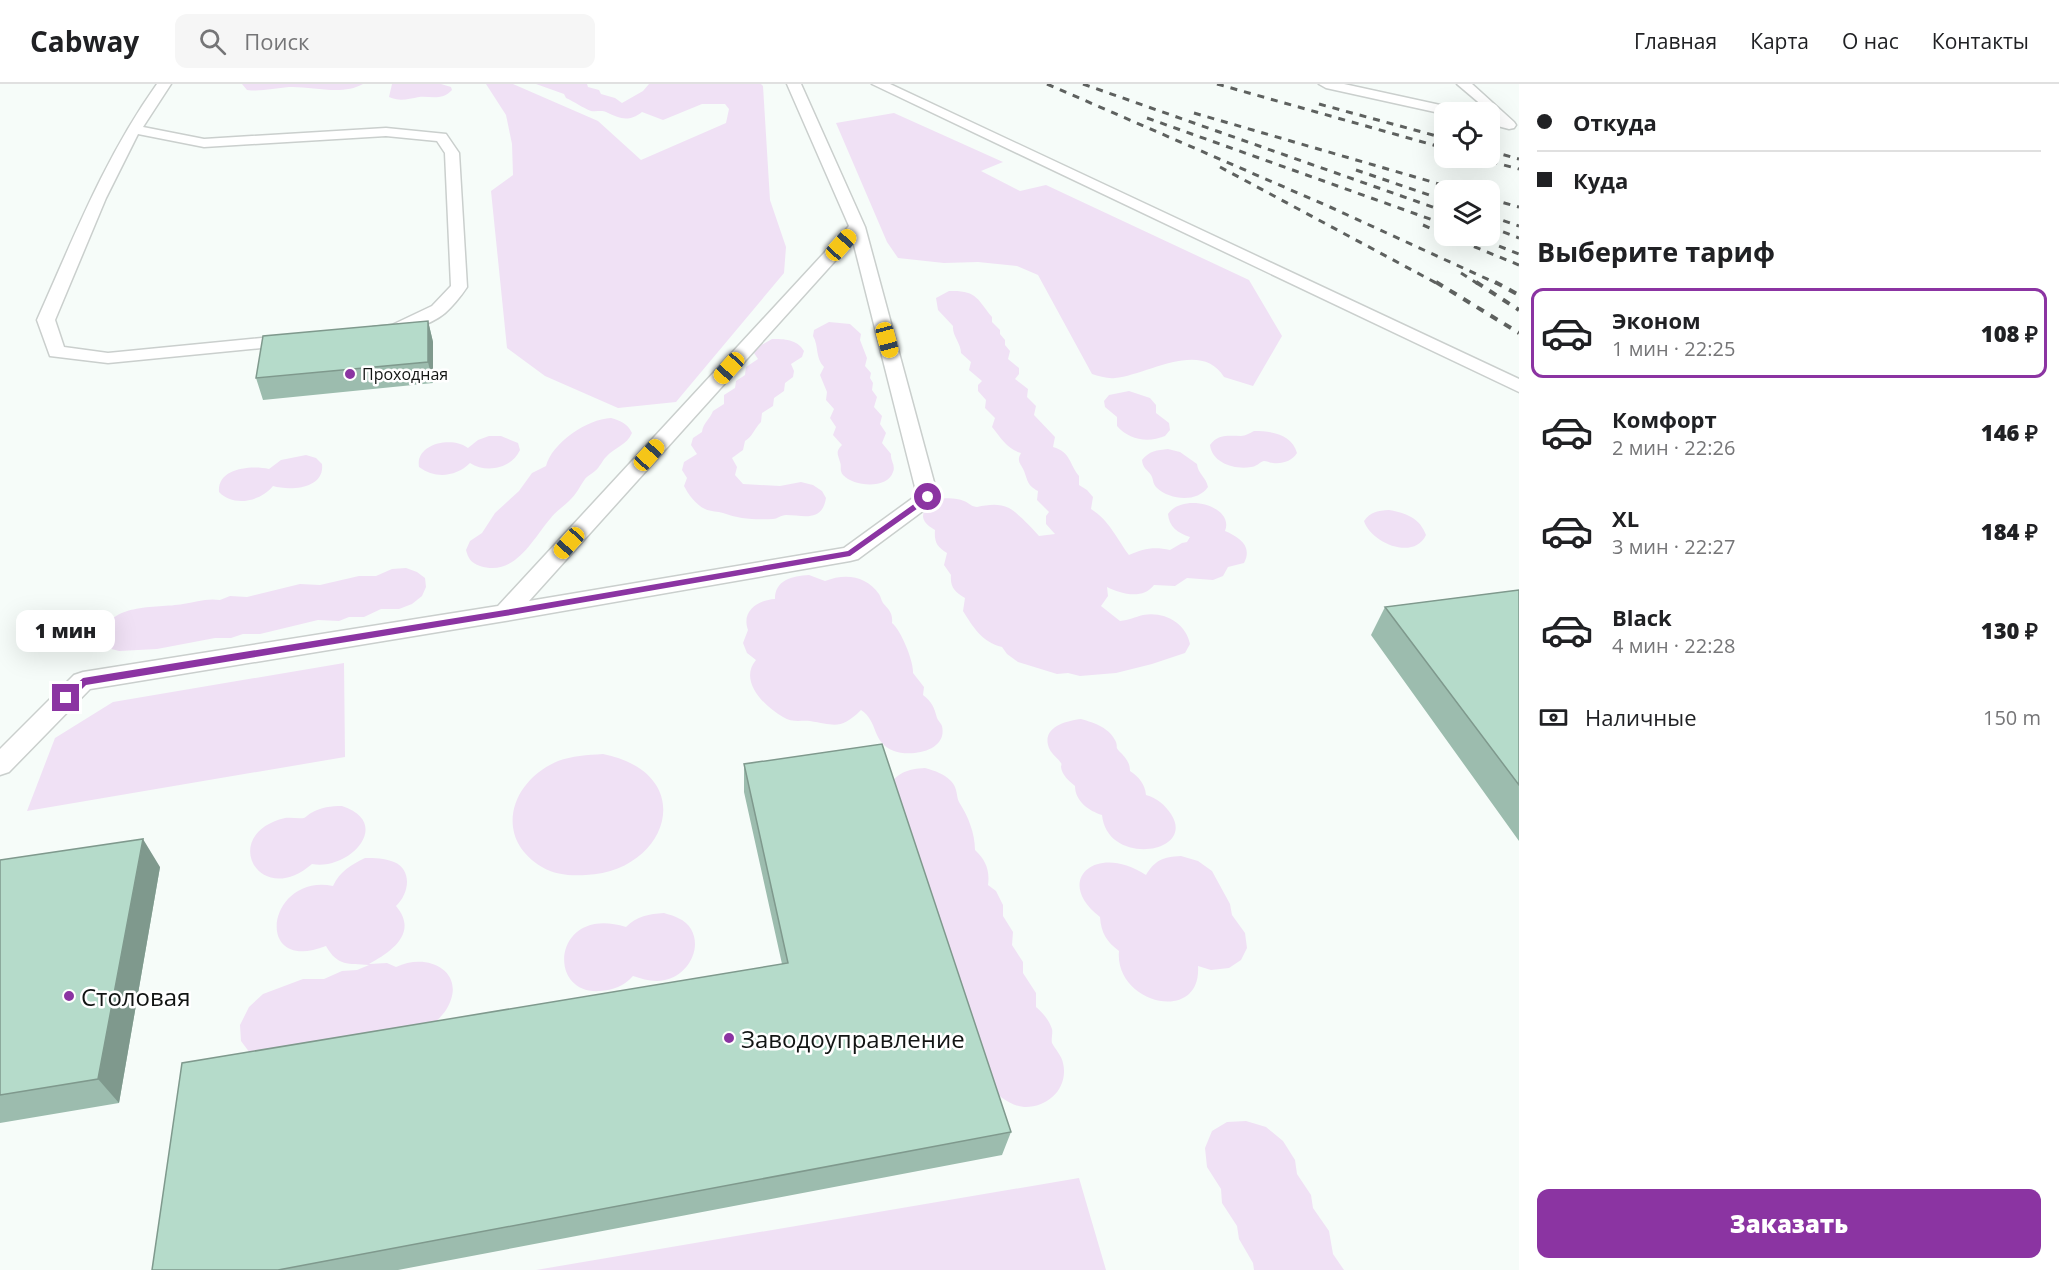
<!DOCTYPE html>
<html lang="ru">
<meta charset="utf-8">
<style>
body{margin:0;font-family:"Open Sans",sans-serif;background:#f6f6f6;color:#202124;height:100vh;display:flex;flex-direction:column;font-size:22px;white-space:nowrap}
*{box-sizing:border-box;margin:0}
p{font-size:20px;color:#757577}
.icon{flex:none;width:33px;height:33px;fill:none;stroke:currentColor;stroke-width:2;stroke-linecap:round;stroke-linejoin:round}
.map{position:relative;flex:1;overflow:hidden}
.panel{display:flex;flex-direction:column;background:#fff;width:540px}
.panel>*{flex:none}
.hud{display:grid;align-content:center;height:132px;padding:0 18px;background:#fff}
.tools{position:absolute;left:1434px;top:18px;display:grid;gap:12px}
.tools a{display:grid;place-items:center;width:66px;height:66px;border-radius:12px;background:#fff;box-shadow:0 6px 24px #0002;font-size:30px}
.end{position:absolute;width:27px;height:27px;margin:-14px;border:8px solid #8b34a2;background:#fff;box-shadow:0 0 0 3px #fff}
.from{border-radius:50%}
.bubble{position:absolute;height:42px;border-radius:12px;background:#fff;box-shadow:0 6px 24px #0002;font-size:20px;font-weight:800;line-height:42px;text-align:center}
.car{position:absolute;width:18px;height:36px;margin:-18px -9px;border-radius:8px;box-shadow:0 0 4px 2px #0007;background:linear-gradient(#f5c518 24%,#345 0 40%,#f5c518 0 76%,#345 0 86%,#f5c518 0)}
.hud b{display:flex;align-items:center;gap:21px;height:57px;font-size:22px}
.hud b+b{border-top:2px solid #e0e0e0}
.hud i{width:15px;height:15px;background:#202124}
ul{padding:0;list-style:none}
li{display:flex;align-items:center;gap:18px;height:90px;margin:0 12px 9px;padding:0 6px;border:3px solid transparent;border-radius:12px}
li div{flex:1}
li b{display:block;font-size:22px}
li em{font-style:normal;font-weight:800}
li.current{border-color:#8b34a2}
li>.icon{width:54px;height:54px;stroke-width:1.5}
h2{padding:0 18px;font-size:27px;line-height:72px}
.pay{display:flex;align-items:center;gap:15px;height:66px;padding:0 18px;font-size:22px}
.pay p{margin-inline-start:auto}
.primary-button{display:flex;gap:12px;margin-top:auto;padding:12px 18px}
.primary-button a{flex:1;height:69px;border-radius:12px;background:#8b34a2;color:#fff;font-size:24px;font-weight:800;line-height:69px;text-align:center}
header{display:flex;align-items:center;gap:36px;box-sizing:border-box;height:84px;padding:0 30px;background:#fff;border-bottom:2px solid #e0e0e0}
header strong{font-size:28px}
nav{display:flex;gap:33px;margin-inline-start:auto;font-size:21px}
.search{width:420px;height:54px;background:#f6f6f6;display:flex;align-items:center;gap:15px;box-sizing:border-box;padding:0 21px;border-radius:12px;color:#757577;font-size:22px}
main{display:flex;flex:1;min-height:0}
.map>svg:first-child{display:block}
.green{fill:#f0e1f5}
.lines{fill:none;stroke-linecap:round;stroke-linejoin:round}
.lane-casing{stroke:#cacfcd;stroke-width:3}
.lane{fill:#fff;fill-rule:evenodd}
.rail-far1{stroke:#5e615f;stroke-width:3;stroke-dasharray:7 7;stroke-linecap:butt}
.rail{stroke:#5e615f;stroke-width:4;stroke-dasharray:8 8;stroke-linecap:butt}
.wall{fill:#9cbcae}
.shaded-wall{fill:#7f998d}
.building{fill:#b5dbca;stroke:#7f998d;stroke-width:1.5}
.route{fill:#8b34a2}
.poi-dot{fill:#8b34a2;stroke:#fff;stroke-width:2}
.labels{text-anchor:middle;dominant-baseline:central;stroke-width:5;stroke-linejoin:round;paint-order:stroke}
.far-poi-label{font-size:16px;fill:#121413;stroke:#fff;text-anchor:start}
.near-poi-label{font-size:24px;fill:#121413;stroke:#fff;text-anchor:start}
</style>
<header>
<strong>Cabway</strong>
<div class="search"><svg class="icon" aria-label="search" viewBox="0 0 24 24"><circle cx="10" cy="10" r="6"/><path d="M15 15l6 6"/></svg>Поиск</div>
<nav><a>Главная</a><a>Карта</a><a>О нас</a><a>Контакты</a></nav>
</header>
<main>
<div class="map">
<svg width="1519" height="1186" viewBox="0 0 1519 1186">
<rect width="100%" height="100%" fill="#f6fcf9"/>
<path class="green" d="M242 0H363C342 12 312 2 289 3 275 4 261 8 247 6Z
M392 0H441L451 3 452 6C442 17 431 12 419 13 408 15 400 18 389 13Z
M486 0H513L598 37 641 76 726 39 729 25 725 20H702L663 36 642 28C628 39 619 34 606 28 602 26 596 28 591 27 581 23 575 18 566 14L564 10 536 0H587L588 3 599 6 601 10 615 14 622 19 643 7 649 0H761L763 2 770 116 786 163 784 189 676 318 618 324 545 292 507 264 491 107 513 91 512 60 506 31Z
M894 29 1003 78 981 87 1020 107 1046 101 1249 196 1282 252 1253 302 1224 293C1201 255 1147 291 1115 294 1108 295 1099 292 1092 290L1038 191 1017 182 978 178 944 179 898 174 887 158 836 39Z
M949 207C977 206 977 215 992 233V238L1000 246V250L1005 256V261L1010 267 1008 275 1019 284V290L1015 295 1028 305 1027 313 1036 322 1034 331 1055 353 1053 363C1071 368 1069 380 1079 392V401L1087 406 1093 413 1091 425C1109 436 1117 455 1129 471 1143 465 1153 462 1170 466L1182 459 1187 458 1190 453C1178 449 1169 443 1168 430 1183 408 1235 422 1225 447 1239 453 1253 462 1244 479L1228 483 1223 492 1213 496 1187 494 1175 502 1154 501C1143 516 1121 510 1107 503L1108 512 1101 522 1120 537C1129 536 1135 533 1143 531 1164 527 1186 539 1190 560L1185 569 1152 580 1116 589 1080 592 1068 589 1057 590 1018 578 1007 570 1002 563C982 558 973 543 963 527L965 514C955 508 950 504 951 491L944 481 947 469C937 463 934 458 935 446 930 443 924 439 923 433 923 428 925 423 929 420 938 413 954 413 964 417 969 419 972 423 977 423 988 421 998 419 1009 424 1018 429 1032 444 1039 452L1055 450 1046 440V432L1049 428 1037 416 1038 407C1027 401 1028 397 1024 387 1021 379 1016 378 1021 369 1007 365 1001 354 992 343L995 334 985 324 986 316 978 307V301L982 297 969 286 971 278 961 269C961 259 952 252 953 242L938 226 936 214Z
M829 238 850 240 861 250 860 256 867 274 865 282 871 289 870 294 873 299 872 306 877 313 874 323 882 332 880 340 886 349 882 359 891 370C890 376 896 381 893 388 888 405 854 403 843 391 839 386 842 383 840 378 838 370 835 368 842 361L833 351 836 343 830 334 834 325 826 316 827 308 820 291 824 283C815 274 819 262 813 252L814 246Z
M772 255C784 255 797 255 804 267L802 273 791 280 794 287 793 293 785 299 784 307 774 314 773 322 762 329 761 338C754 345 753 352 745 357L743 366 732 374 737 383 735 391 743 400 780 402 801 398 813 401 822 407 826 414C822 439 803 431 786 431 781 431 777 435 773 435 755 436 739 435 723 429 718 427 711 428 705 425 696 421 688 410 684 402L687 394 682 386 684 378 697 370 691 361 693 354 702 348C703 339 710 335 713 327L724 320V311L735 304 736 297 745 291 746 283 758 275 754 269 756 264Z
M1129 307 1150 314 1156 321V329L1169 339 1170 346 1165 352C1148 359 1129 356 1117 342V333L1105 323 1104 317 1109 311Z
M611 334C621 337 627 339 632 349 627 361 615 363 606 373 602 377 600 383 595 387 592 390 587 392 585 395 580 402 576 411 569 417 563 423 555 428 550 435 532 456 515 493 480 482 471 479 468 474 466 466L470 457 482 449 495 429 519 407 532 389 546 382C552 359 587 335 611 334Z
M1254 347C1271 347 1292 350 1297 369 1292 377 1283 380 1273 379 1270 379 1267 377 1264 377 1260 378 1256 383 1251 383 1235 386 1212 379 1210 361 1218 350 1228 352 1241 352 1245 352 1250 349 1254 347Z
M489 352H501L518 359 520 366C512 384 487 390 470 379 456 393 435 395 419 383 415 359 453 352 468 364L478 356Z
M1168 365 1180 368 1197 380C1198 390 1206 393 1208 403 1197 419 1170 416 1157 404 1152 399 1154 396 1151 391 1147 385 1143 385 1142 376 1149 367 1157 366 1168 365Z
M306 371 316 374 322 380C325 405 290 407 273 402 260 418 233 423 219 408 217 384 251 381 269 385L281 376Z
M1389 426C1406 429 1420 434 1426 451 1414 477 1371 459 1364 437 1371 427 1378 427 1389 426Z
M406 484 417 488 425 494 426 503 422 512 412 520 399 525H381L364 533H349L339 537 318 536 260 550H243L231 554H215L157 565 119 567 108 564 102 557C105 517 156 525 183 520 195 518 207 514 220 516L230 512 247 513 300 500 320 501 359 492H376L392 485Z
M809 491 825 497C846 489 866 492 879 510 881 513 881 516 883 519 889 526 893 529 892 539 901 546 914 578 913 589L924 603 923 611C932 618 934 623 937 634 938 637 941 639 942 642 948 668 910 673 894 667 871 658 879 638 861 626 841 646 835 641 810 637 801 636 792 639 783 633 765 623 738 597 756 576L747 569 743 559 748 546C741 527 758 516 775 515 775 496 792 492 809 491Z
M344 579 345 673 27 727 55 654 113 618Z
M1081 635C1095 639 1110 644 1116 658 1118 665 1115 662 1119 667 1125 673 1130 678 1130 687 1139 693 1145 700 1146 711 1157 714 1165 721 1171 730 1197 770 1107 783 1102 731 1089 727 1075 717 1075 702 1069 697 1062 691 1061 683 1061 682 1062 680 1061 679 1058 674 1052 671 1049 664 1041 643 1066 637 1081 635Z
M603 670C701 690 668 788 586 791 571 792 555 791 542 783 493 754 510 697 558 677 572 672 587 671 603 670Z
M925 684C935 687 943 689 951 697 958 704 956 712 959 718 968 732 975 749 975 766 986 776 990 787 988 801L996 807 1003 821V832L1013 848 1012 861 1023 878V889L1036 909V923C1043 929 1049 936 1052 945 1053 949 1051 955 1052 959 1055 965 1062 972 1063 979 1069 1004 1048 1024 1024 1023 1010 1022 998 1011 988 1002L889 701C899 688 908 685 925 684Z
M342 722C394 739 349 787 312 780 259 826 218 750 285 734 291 733 298 735 304 734 306 733 309 730 311 729 321 723 331 722 342 722Z
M1181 772 1198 777 1212 787 1230 820 1232 831 1245 849 1247 864 1241 876 1229 884 1211 886 1198 882C1202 941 1114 920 1119 867 1107 858 1101 849 1100 833 1052 796 1097 758 1146 791 1155 776 1163 773 1181 772Z
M365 774C375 774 384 774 394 778 413 786 409 810 396 822 419 849 391 868 369 880L387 879 396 883C429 867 469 889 446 926 443 931 438 935 434 940L250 969 241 957 240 941 249 923 263 910 303 895H324L342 887 357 886 369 881C348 879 338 883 326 862 252 891 267 789 333 802 340 787 351 781 365 774Z
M664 829C674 832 685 835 691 845 703 866 686 892 665 896 654 899 643 895 633 892 624 902 613 906 600 907 545 911 553 820 626 843 637 832 649 830 664 829Z
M1246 1037 1266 1043 1283 1057 1295 1076 1297 1090 1311 1111 1313 1124 1329 1147 1333 1170 1344 1186H1254L1253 1179 1239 1155 1237 1142 1222 1119 1221 1105 1207 1083 1205 1064 1212 1047 1227 1038Z
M1079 1094 1106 1186H536Z"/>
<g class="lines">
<g class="lane-casing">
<path id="lane" d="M157 0H171L143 43 204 55 386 44 446 50 459 69 467 203C461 212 453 222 445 229 431 241 391 255 373 251L370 247 373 243 392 241 432 222 451 202 445 69 437 57 386 52 204 63 138 50 106 114 55 236 64 263 108 269 293 251 299 252 302 256 299 260 293 261 108 279 50 272 37 236C74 153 105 73 157 0Z
M787 0H801L865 143 938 413 935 418 858 475 850 477 505 537 90 605 9 688 0 691V665L74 591 83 588 498 522 849 142ZM853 157 917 411 844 464 529 517Z
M872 0H890L1519 295V308Z
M1319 0H1344L1454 24 1461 28 1444 30 1326 4Z
M1457 0H1472L1514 38 1516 41 1514 44 1509 45 1490 40V28Z"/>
</g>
<use href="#lane" class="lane"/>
<path class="rail-far1" d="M1047 0 1330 123 1498 200
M1083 0 1444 127
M1217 0 1444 64
M1319 20 1444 54
M1194 29 1460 106
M1147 34 1444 140
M1490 67 1519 75
M1477 74 1519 85
M1220 83 1438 200
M1356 86 1444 116
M1490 115 1519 123
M1490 132 1519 142
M1423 141 1444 150
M1490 143 1519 154
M1448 152 1519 181
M1473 152 1519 170
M1461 189 1478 200"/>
<path class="rail" d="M1436 198 1519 249
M1476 198 1519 226
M1495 198 1519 211"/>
</g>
<path class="wall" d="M428 237 433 258V299L263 316 256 294Z
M1519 506V757L1371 551 1385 523Z
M744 680 1011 1048 1002 1071 398 1186H152L782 880 744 708Z
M0 776 160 783 119 1019 0 1039Z"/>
<path class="shaded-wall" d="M428 237 433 258V299L428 278Z
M143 755 160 783 119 1019 98 995Z"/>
<path class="building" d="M428 237V278L256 294 263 252Z
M1519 506V701L1385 523Z
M882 660 1011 1048 278 1186H152L182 979 788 879 744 680Z
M143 755 98 995 0 1011V776Z"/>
<path class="route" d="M928 410 931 411V415L850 472 505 532 86 601 70 617H63L61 614 83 594 505 526 848 467Z"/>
<g class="poi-dot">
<circle cx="350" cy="290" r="6"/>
<circle cx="69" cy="912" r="6"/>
<circle cx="729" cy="954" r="6"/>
</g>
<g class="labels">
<g class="far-poi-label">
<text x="362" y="290">Проходная</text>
</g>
<g class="near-poi-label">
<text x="81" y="912">Столовая</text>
<text x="741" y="954">Заводоуправление</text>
</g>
</g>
</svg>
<div class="tools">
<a><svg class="icon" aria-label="locate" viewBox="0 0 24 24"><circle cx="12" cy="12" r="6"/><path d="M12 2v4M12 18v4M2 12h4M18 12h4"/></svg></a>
<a><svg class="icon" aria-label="layers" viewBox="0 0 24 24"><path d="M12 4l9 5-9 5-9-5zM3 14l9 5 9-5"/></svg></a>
</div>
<i class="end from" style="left:928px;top:413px"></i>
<i class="end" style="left:66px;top:614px"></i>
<div class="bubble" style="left:16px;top:526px;width:99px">1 мин</div>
<i class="car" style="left:841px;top:161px;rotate:42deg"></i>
<i class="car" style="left:887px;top:256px;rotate:165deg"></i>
<i class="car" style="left:729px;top:284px;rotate:222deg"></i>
<i class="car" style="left:649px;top:371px;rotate:42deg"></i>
<i class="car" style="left:569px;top:459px;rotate:222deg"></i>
</div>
<section class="panel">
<div class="hud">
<b><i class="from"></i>Откуда</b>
<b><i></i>Куда</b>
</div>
<h2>Выберите тариф</h2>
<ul>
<li class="current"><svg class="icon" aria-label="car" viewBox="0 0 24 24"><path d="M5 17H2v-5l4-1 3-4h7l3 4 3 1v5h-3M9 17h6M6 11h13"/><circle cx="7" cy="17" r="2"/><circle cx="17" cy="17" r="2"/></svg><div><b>Эконом</b><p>1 мин · 22:25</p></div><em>108 ₽</em></li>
<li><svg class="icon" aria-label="car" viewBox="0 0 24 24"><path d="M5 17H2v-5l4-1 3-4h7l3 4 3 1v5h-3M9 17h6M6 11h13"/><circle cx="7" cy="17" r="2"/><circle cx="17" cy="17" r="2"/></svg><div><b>Комфорт</b><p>2 мин · 22:26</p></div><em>146 ₽</em></li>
<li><svg class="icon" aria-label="car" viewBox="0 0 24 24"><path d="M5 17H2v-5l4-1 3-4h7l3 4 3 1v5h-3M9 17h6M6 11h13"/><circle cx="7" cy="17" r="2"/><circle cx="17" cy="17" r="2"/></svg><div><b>XL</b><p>3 мин · 22:27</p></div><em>184 ₽</em></li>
<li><svg class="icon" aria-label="car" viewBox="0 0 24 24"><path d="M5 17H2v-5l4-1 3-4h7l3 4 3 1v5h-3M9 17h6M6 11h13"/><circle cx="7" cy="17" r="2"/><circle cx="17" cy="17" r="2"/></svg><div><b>Black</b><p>4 мин · 22:28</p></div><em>130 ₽</em></li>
</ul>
<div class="pay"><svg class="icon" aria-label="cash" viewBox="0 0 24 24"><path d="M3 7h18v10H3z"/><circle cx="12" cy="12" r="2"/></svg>Наличные<p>150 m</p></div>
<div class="primary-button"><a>Заказать</a></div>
</section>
</main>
